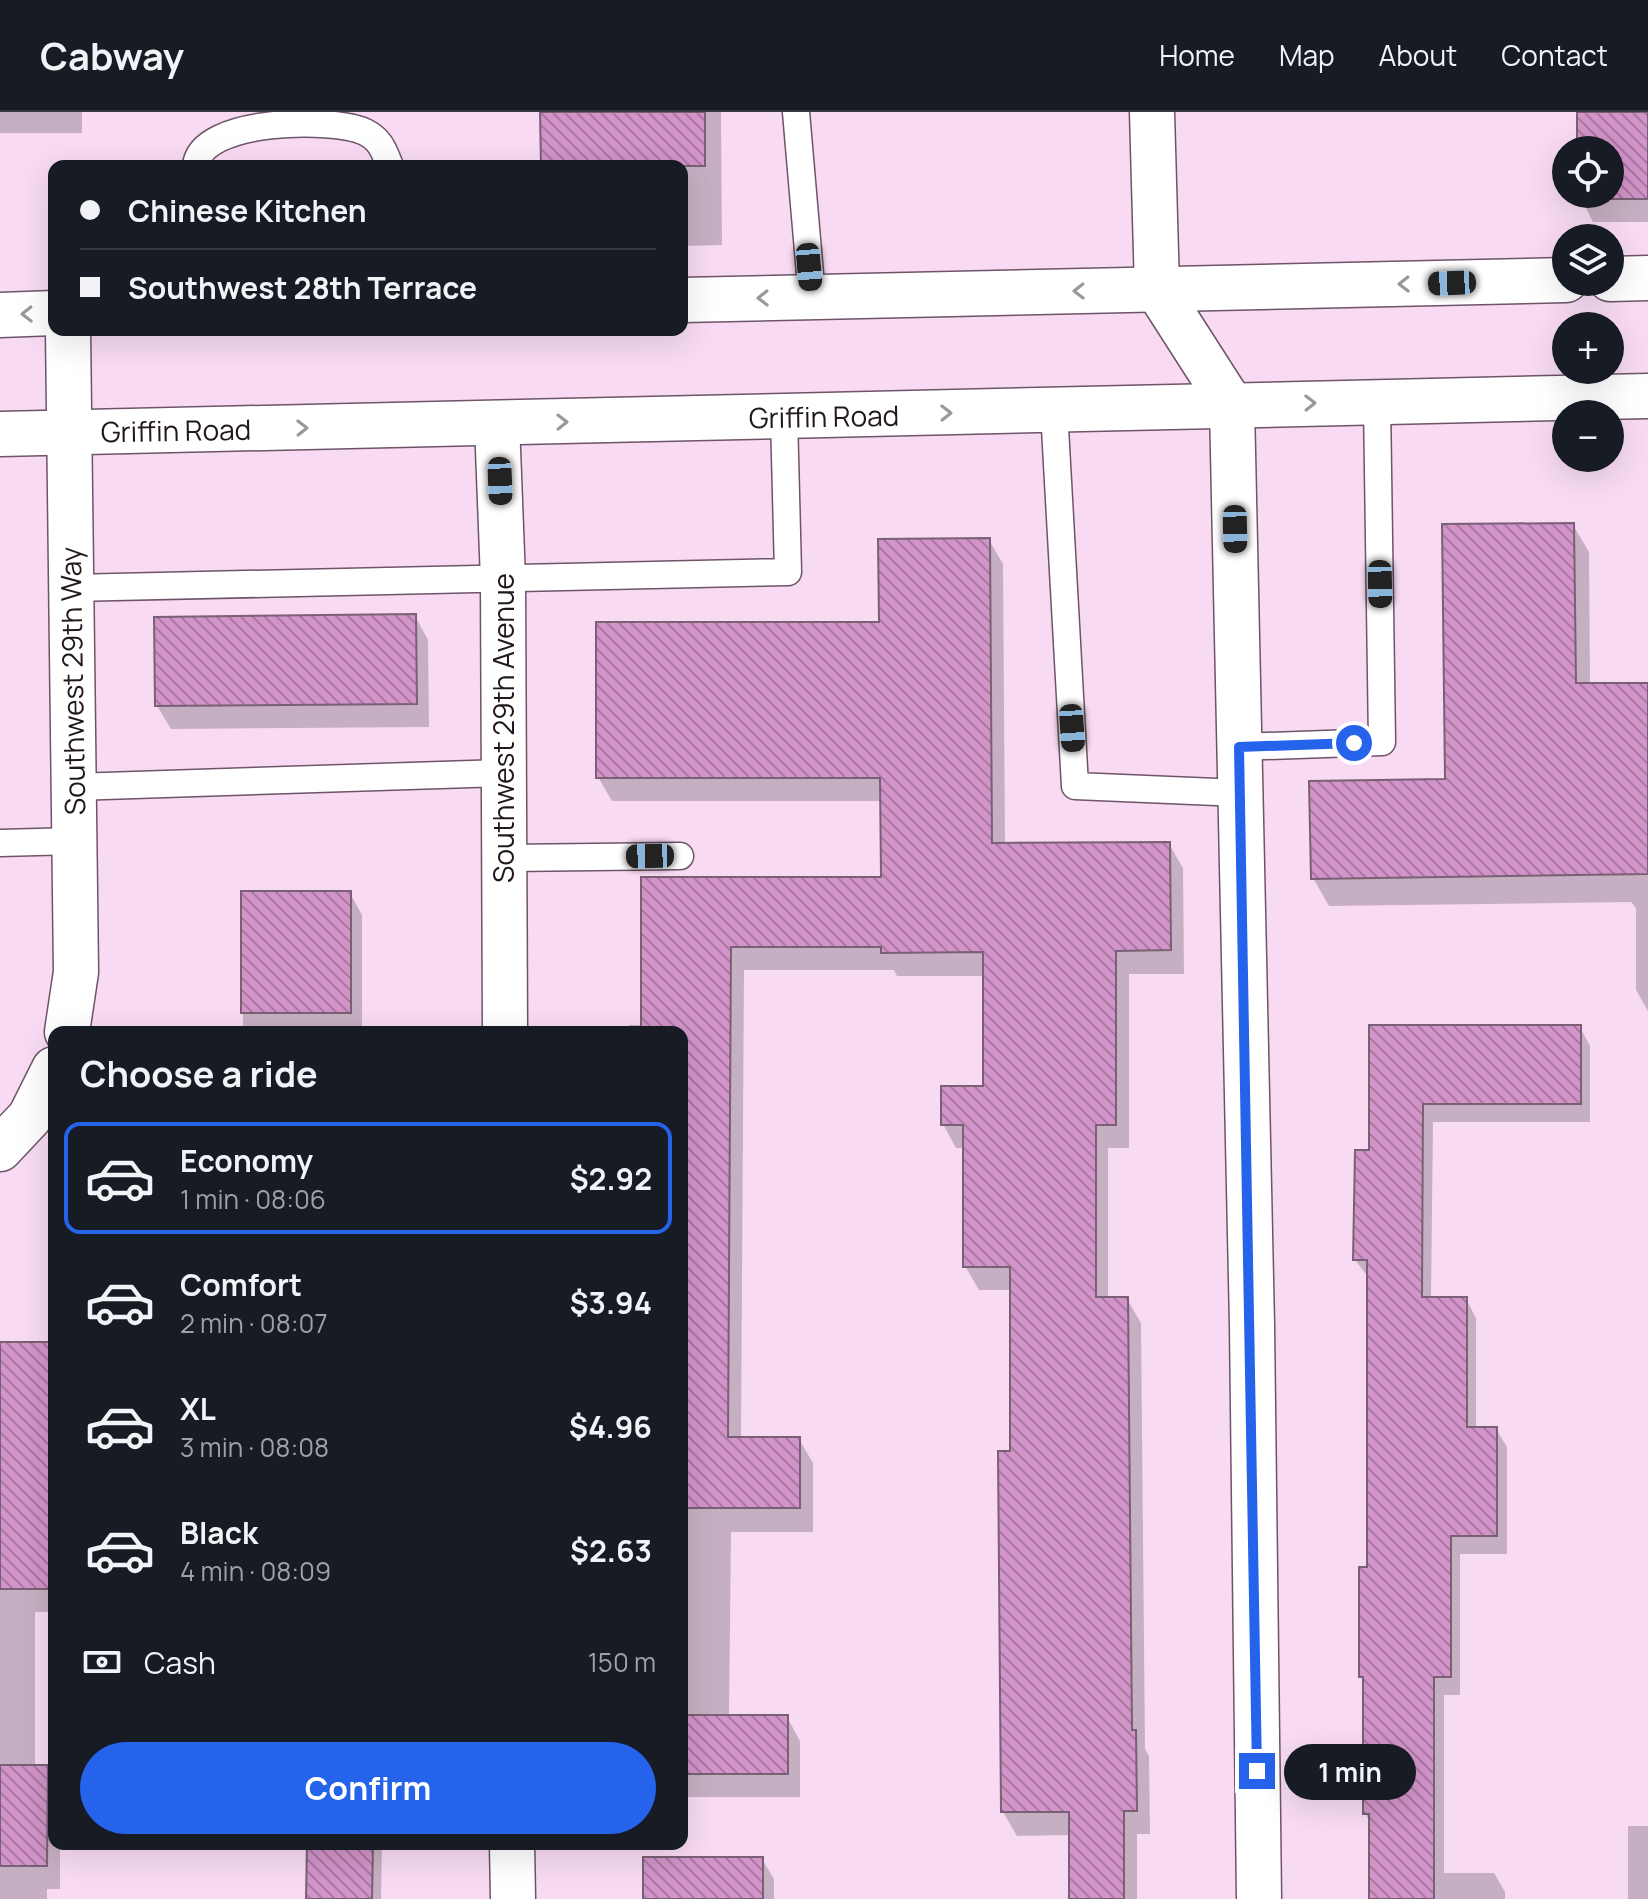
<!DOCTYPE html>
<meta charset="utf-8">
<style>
body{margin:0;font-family:Manrope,sans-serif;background:#242831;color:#f1f3f6;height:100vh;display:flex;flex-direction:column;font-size:30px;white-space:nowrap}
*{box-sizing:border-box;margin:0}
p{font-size:26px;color:#9ea1a6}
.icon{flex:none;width:44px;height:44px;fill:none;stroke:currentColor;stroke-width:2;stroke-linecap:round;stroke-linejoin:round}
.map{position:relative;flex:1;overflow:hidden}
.details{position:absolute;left:48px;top:914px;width:640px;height:824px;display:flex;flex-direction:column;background:#171b24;border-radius:16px;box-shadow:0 8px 32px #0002}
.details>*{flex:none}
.banner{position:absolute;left:48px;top:48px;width:640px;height:176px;border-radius:16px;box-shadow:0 8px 32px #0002;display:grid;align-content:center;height:176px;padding:0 32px;background:#171b24}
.controls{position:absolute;left:1552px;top:24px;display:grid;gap:16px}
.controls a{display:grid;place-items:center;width:72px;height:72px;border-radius:50%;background:#171b24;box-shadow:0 8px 32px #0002;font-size:40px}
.end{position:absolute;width:36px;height:36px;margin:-18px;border:10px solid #2563eb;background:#fff;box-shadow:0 0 0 4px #fff}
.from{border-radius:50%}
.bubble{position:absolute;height:56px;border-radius:28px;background:#171b24;box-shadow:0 8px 32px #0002;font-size:26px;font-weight:700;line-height:56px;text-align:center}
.car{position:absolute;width:24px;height:48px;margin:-24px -12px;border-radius:10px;box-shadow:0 0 6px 2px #0007;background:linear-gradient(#222 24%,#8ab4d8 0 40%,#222 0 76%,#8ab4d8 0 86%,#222 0)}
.banner b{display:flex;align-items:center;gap:28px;height:76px;font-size:30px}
.banner b+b{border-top:2px solid #363941}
.banner i{width:20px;height:20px;background:#f1f3f6}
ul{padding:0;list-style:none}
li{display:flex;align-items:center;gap:24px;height:112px;margin:0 16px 12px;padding:0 16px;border:4px solid transparent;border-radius:16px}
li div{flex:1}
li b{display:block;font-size:30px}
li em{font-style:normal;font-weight:700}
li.selected{border-color:#2563eb}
li>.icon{width:72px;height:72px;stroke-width:1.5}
h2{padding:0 32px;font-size:36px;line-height:96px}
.pay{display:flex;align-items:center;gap:20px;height:88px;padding:0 32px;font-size:30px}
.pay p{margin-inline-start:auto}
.action{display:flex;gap:16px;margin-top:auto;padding:16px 32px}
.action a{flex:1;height:92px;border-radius:48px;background:#2563eb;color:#fff;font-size:32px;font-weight:700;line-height:92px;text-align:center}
header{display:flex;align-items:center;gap:48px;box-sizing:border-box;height:112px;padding:0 40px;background:#171b24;border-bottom:2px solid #363941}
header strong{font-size:38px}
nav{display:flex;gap:44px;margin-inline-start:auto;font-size:28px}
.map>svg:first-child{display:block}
.shadow{fill:#0003}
.building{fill:url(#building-back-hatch);stroke:#796074;stroke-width:2}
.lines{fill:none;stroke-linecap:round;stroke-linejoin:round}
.lane-casing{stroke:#6d5469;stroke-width:29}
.street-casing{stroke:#6d5469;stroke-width:47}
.primary-casing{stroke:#6d5469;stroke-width:47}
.lane{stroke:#fff;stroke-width:26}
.street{stroke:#fff;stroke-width:44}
.primary{stroke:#fff;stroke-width:44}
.oneway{stroke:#9b979a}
.route{stroke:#2563eb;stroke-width:10}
.labels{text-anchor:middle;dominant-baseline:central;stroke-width:6;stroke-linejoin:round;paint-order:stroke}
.street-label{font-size:28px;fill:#21171f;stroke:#fff}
</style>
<header>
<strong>Cabway</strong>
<nav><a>Home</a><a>Map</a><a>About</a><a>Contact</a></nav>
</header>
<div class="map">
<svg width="1648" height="1787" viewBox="0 0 1648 1787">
<defs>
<pattern id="building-back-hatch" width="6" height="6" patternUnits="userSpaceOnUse" patternTransform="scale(2)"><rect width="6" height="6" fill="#d294c9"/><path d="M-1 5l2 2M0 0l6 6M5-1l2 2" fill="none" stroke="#aa78a3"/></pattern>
</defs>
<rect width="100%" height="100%" fill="#f8dbf3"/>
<path class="shadow" d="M0 0H82V21H0Z
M542 0H721L722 133 682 134V54H543Z
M1579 0H1648V110H1593L1579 82H1610V38H1579Z
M235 49H339L342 54H235Z
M1573 413 1589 440 1590 573H1648V899L1636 878V796L1631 790 1329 794 1313 766 1448 669Z
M989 428 1003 452 1005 733 1169 732 1183 756 1184 862H1129V1036H1108V1187H1127L1141 1211 1145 1637 1149 1644 1150 1722H1137V1787H1071V1723L1017 1724 1003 1700 1012 1178H979L965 1154V1036H956L943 1012 985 976V864H897L894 858H744L741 1327H799L813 1351V1420H731L729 1605H787L800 1629V1685H682V920H629V913H643V767H883L882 689H612L598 665 881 512Z
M415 504 428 528 429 615 171 617 157 594Z
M243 781H350L362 803V920H243Z
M1371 915H1580L1590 934V1010H1433L1431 1187H1466L1476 1206V1317H1496L1507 1335V1442H1460V1583H1444V1761H1494L1505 1780V1787H1371V1712L1365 1701 1361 1457H1369V1166L1355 1148 1371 1040Z
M0 1232H54V1500H35V1655H47L54 1668V1732H60V1777H47V1787H0Z
M1628 1714H1648V1787H1628Z
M307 1732H382L381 1787H307Z
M762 1747 774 1767V1787H645Z"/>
<path class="building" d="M540 0H705V54H541Z
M1577 0H1648V87H1577V82H1610V38H1577Z
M1574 411 1576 571H1648V762L1311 767 1309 669 1445 667 1442 412Z
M990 426 992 731 1170 730 1171 838 1116 839V1013H1096V1185H1128L1132 1618H1136L1137 1699H1124V1787H1069V1700H1001L998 1339H1010V1155H963V1013H941V974H983V840L881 841V835H731L728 1325H800V1396H682V920H641V765H881L880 666H596V510H879L878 427Z
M416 502 417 592 155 594 154 505Z
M241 779H351V901H241Z
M1369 913H1581V992H1423L1422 1185H1467V1315H1497V1424H1451V1565H1434V1787H1369V1702H1363V1565H1359V1455H1367V1148H1353L1355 1038H1369Z
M0 1230H54L49 1477H0Z
M682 1603H788V1662H682Z
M0 1653H48L47 1754H0Z
M307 1732H373L372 1787H306Z
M643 1745H763V1787H643Z"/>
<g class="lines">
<g class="lane-casing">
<path id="lane" d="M796 0 812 185
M196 54C200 6 334 5 365 20 381 28 384 39 390 54
M1054 298 1075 674 1240 681
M71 476 788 460 784 305
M1239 635 1382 630 1377 290
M74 675 502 661
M0 731 75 729
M503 746 680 744"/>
</g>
<g class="street-casing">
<path id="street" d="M1152 0 1157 177 1232 294 1252 1213 1259 1787
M497 311 503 468 505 920
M67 920 76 860 68 218
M0 1037 30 1005 54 957
M512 1732 513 1787"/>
</g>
<g class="primary-casing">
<path id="primary" d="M1610 167 1648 166
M682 188 1566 168
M0 203 54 201
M0 322 1648 284"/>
</g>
<use href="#lane" class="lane"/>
<use href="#street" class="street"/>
<use href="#primary" class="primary"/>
</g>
<defs><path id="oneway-chevron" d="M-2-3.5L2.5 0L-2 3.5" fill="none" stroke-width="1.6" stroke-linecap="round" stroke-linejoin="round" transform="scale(2)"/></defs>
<g class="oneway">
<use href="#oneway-chevron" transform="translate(1404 172) rotate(179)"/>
<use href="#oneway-chevron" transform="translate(1079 179) rotate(179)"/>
<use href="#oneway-chevron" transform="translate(763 186) rotate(179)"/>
<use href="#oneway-chevron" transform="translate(27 202) rotate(179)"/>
<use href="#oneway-chevron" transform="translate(1310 291) rotate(-1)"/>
<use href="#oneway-chevron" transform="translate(946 301) rotate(-1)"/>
<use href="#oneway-chevron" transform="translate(562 310) rotate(-1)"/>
<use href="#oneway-chevron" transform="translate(302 316) rotate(-1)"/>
</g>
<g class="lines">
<path class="route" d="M1257 1659 1239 635 1354 631"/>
</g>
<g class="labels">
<g class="street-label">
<text transform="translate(824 304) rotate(-1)">Griffin Road</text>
<text transform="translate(176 318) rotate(-1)">Griffin Road</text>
<text transform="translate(72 569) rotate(-91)">Southwest 29th Way</text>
<text transform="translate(503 616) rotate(-90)">Southwest 29th Avenue</text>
</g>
</g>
</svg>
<div class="controls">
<a><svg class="icon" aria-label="locate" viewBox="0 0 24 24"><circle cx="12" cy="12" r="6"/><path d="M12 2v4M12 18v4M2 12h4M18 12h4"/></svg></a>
<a><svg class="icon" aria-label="layers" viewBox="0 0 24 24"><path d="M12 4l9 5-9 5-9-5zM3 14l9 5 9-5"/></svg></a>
<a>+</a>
<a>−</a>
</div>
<i class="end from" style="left:1354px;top:631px"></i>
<i class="end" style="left:1257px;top:1659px"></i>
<div class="bubble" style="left:1284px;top:1632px;width:132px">1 min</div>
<i class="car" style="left:809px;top:155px;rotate:175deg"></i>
<i class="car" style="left:1452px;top:171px;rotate:268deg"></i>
<i class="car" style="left:500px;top:369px;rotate:178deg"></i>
<i class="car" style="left:1235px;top:417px;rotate:179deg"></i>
<i class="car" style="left:1380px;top:472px;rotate:179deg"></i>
<i class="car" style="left:1072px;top:616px;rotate:176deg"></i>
<i class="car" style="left:650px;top:744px;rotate:269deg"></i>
<div class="banner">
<b><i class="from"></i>Chinese Kitchen</b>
<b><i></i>Southwest 28th Terrace</b>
</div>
<section class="details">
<h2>Choose a ride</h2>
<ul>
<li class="selected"><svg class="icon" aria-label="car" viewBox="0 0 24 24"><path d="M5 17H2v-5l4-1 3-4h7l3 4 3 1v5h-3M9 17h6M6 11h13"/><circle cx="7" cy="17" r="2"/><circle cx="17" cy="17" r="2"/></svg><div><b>Economy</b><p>1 min · 08:06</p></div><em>$2.92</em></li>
<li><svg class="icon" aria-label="car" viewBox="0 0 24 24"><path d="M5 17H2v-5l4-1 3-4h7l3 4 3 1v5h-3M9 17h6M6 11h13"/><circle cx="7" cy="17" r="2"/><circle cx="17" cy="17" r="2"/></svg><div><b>Comfort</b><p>2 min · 08:07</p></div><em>$3.94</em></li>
<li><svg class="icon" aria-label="car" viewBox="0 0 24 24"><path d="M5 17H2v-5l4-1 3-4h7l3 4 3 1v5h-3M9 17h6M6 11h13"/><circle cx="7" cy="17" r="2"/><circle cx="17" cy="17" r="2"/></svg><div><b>XL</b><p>3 min · 08:08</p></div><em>$4.96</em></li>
<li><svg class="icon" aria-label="car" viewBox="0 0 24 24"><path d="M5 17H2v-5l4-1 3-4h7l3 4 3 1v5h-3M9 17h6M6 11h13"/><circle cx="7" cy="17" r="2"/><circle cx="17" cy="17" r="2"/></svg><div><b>Black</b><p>4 min · 08:09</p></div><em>$2.63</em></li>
</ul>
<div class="pay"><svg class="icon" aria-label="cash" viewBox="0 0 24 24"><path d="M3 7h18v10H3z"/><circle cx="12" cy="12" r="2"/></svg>Cash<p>150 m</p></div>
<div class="action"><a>Confirm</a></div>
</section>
</div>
